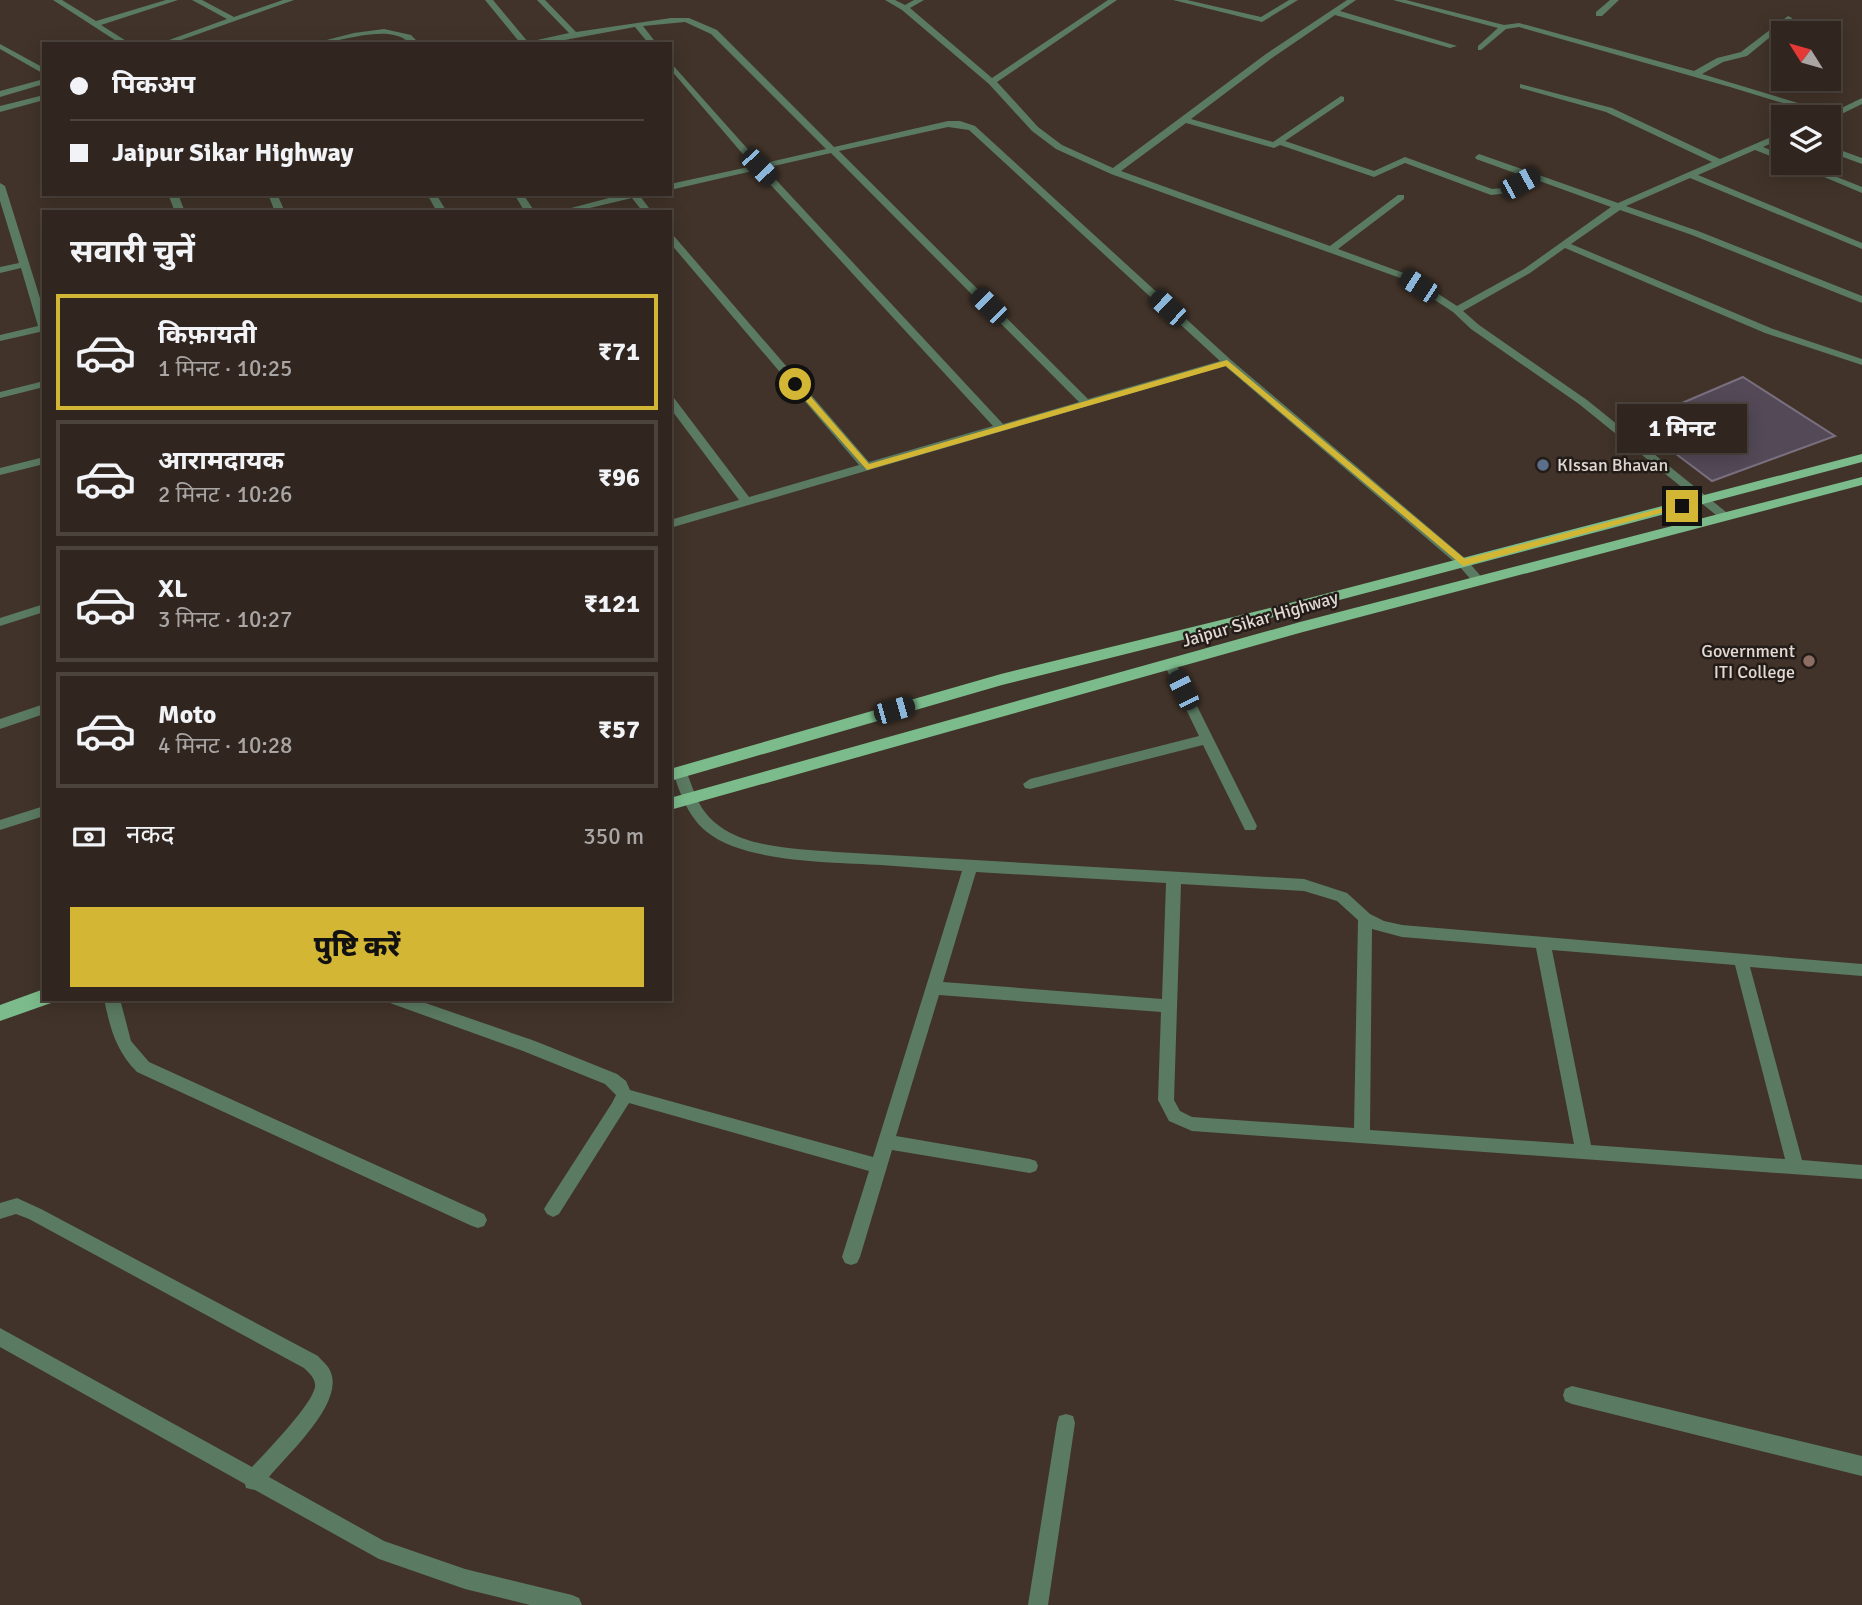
<!DOCTYPE html>
<html lang="hi">
<meta charset="utf-8">
<style>
body{margin:0;font-family:Signika,"Noto Sans Devanagari",sans-serif;background:#3d322c;color:#f1f3f6;height:100vh;display:flex;flex-direction:column;font-size:26px;white-space:nowrap}
*{box-sizing:border-box;margin:0}
p{font-size:23px;color:#a8a5a4}
.icon{flex:none;width:38px;height:38px;fill:none;stroke:currentColor;stroke-width:2;stroke-linecap:round;stroke-linejoin:round}
.map{position:relative;flex:1;overflow:hidden}
.details{position:absolute;left:42px;top:210px;width:630px;height:791px;display:flex;flex-direction:column;background:#31261f;border-radius:0px;box-shadow:0 4px 18px #0003,0 0 0 2px #4c433d}
.details>*{flex:none}
.hud{position:absolute;left:42px;top:42px;width:630px;height:154px;border-radius:0px;box-shadow:0 4px 18px #0003,0 0 0 2px #4c433d;display:grid;align-content:center;height:154px;padding:0 28px;background:#31261f}
.needle{width:46px;rotate:307deg}
.controls{position:absolute;left:1771px;top:21px;display:grid;gap:14px}
.controls a{display:grid;place-items:center;width:70px;height:70px;border-radius:0px;background:#31261f;box-shadow:0 4px 18px #0003,0 0 0 2px #4c433d;font-size:35px}
.end{position:absolute;width:32px;height:32px;margin:-16px;border:9px solid #d4b635;background:#111;box-shadow:0 0 0 4px #111}
.from{border-radius:50%}
.bubble{position:absolute;height:49px;border-radius:0px;background:#31261f;box-shadow:0 4px 18px #0003,0 0 0 2px #4c433d;font-size:23px;font-weight:800;line-height:49px;text-align:center}
.car{position:absolute;width:21px;height:42px;margin:-21px -10px;border-radius:9px;box-shadow:0 0 5px 2px #0007;background:linear-gradient(#222 24%,#8ab4d8 0 40%,#222 0 76%,#8ab4d8 0 86%,#222 0)}
.hud b{display:flex;align-items:center;gap:24px;height:66px;font-size:26px}
.hud b+b{border-top:2px solid #4c433d}
.hud i{width:18px;height:18px;background:#f1f3f6}
ul{padding:0;list-style:none}
li{display:flex;align-items:center;gap:21px;height:116px;margin:0 14px 10px;padding:0 14px;border:4px solid #4c433d;border-radius:0px}
li div{flex:1}
li b{display:block;font-size:26px}
li em{font-style:normal;font-weight:800}
li.selected{border-color:#d4b635}
li>.icon{width:63px;height:63px;stroke-width:1.5}
h2{padding:0 28px;font-size:32px;line-height:84px}
.pay{display:flex;align-items:center;gap:18px;height:77px;padding:0 28px;font-size:26px}
.pay p{margin-inline-start:auto}
.cta{display:flex;gap:14px;margin-top:auto;padding:14px 28px}
.cta a{flex:1;height:80px;border-radius:0px;background:#d4b635;color:#111;font-size:28px;font-weight:800;line-height:80px;text-align:center}
.map>svg:first-child{display:block}
.building{fill:#534957;stroke:#7a6f7e;stroke-width:2}
.lines{fill:none;stroke-linecap:round;stroke-linejoin:round}
.lane{fill:#5b7a62;fill-rule:evenodd}
.street{fill:#5b7a62;fill-rule:evenodd}
.primary{fill:#7cbc8c;fill-rule:evenodd}
.route{fill:#d4b635}
.service-dot{fill:#5c6f8a;stroke:#231c18;stroke-width:2.5}
.education-dot{fill:#8d6e63;stroke:#231c18;stroke-width:2.5}
.labels{text-anchor:middle;dominant-baseline:central;stroke-width:5;stroke-linejoin:round;paint-order:stroke}
.poi-label{font-size:18px;fill:#e2d9d3;stroke:#231c18;text-anchor:start}
.street-label{font-size:18px;fill:#e2d9d3;stroke:#231c18}
</style>
<div class="map">
<svg width="1862" height="1605" viewBox="0 0 1862 1605">
<rect width="100%" height="100%" fill="#413329"/>
<path class="building" d="M1743 377 1835 436 1712 481 1635 423Z"/>
<g class="lines">
<path class="lane" d="M485 0H493L528 42 569 33 537 0H545L576 32 671 18H689L717 30 834 147 948 121H960L975 126 1231 360 1467 560 1484 580 1482 583H1474L1459 566 1225 366 670 528V520L739 500 670 408V397L674 398 749 497 859 465 670 243V234L673 235 869 462 993 426 757 170 670 190V184L753 166 670 69V62L761 164 826 149 711 34 685 22 643 26 657 44H649L635 27 543 44H521ZM948 127 969 130 1220 361 1088 399 839 151ZM831 153 1079 402 1003 424 765 168Z
M384 29 411 35 420 44H411C388 21 340 44 311 44L354 33Z
M44 95V100L0 112V106Z
M0 183 5 186 44 311V331L0 341V335L38 326 21 268 0 273V267L19 263 0 201Z
M168 194H178L185 212H175Z
M268 194H277L285 212H275Z
M427 194H436L447 212H437Z
M514 194H523L535 212H525Z
M624 194H641L640 196 652 212H643L632 198 573 212H556Z
M44 381V387L0 398V392Z
M44 457V464L0 475V468Z
M44 604V612L0 626V618Z
M44 704V714L0 729V719Z
M44 806V816L0 830V820Z"/>
<path class="street" d="M53 0H62L96 21 166 0H178L101 25 131 44H121Z
M192 0H202L234 17 283 0H294L170 44H158L227 19Z
M885 0H895L905 5 914 0H924L910 8 992 78 1108 0H1117L997 82 1038 127 1062 145 1113 168 1266 54 1347 0H1356L1340 11 1457 46 1450 48 1335 15 1272 58 1191 119 1273 142 1341 96 1344 97V101L1285 141 1374 171 1405 157 1492 189 1504 188 1526 177 1476 159 1475 157 1479 154 1618 203 1712 162 1606 112 1520 88V84L1612 108 1720 159 1783 132V138L1763 147 1783 155V161L1755 150 1698 175 1862 243V249L1690 178 1626 206 1698 231 1862 296V303L1692 235 1620 210 1571 244 1773 329 1862 359V365L1765 333 1565 248 1530 273 1463 311 1479 325 1587 400 1731 516 1725 520 1721 519 1579 404 1471 329 1453 312 1403 279 1111 174 1056 149 1032 131 989 84 902 10ZM1186 123 1274 148 1280 145 1374 177 1405 163 1491 195 1509 193 1534 179 1611 207 1524 269 1457 306 1409 275 1338 249 1404 199V195H1398L1330 246 1121 171Z
M1173 0H1187L1261 17 1289 0H1298L1262 22Z
M1393 0H1406L1504 25 1519 23 1694 71 1717 58 1741 52 1788 16 1792 18 1791 20 1747 56 1723 62 1702 74 1831 113 1862 98V104L1829 120V117L1730 87 1519 27 1506 29 1481 50H1478V46L1498 28Z
M1610 0H1619L1602 16H1596V12Z
M0 44 44 68V74L0 49Z
M44 79V84L0 97V91Z
M1829 146 1862 158V164L1829 152Z
M1791 163H1802L1862 187V193Z
M1170 660 1176 664 1257 826 1255 830H1245L1203 745 1030 789 1025 788 1023 784 1030 779 1199 736 1164 664Z
M680 767 685 769C691 781 694 796 702 808 729 849 792 848 836 852L1304 879 1347 893 1370 914 1384 921 1402 925 1862 964V976L1750 967 1802 1160 1862 1165V1179L1192 1131 1169 1121 1158 1100 1161 1012 939 995 896 1136 1030 1159 1036 1161 1038 1166 1036 1171 1030 1173 892 1150 860 1257 857 1263 851 1265 845 1263 842 1257 869 1171 629 1103 559 1214 553 1217 547 1214 544 1209 547 1204 612 1103 616 1095 605 1084 523 1051 390 1003 387 999H414L535 1041 617 1074 626 1081 630 1090 873 1157 962 871C935 869 908 867 881 865 834 862 745 863 707 832 689 818 680 794 673 772ZM976 872 1166 883 1162 999 943 982ZM1181 884 1304 891 1337 901 1358 920 1354 1128 1192 1117 1180 1111 1174 1100ZM1372 929 1402 937 1536 948 1574 1144 1370 1130ZM1552 950 1735 965 1785 1159 1591 1145Z
M104 999H120L131 1041 149 1062 484 1214 487 1220 484 1226 478 1228 472 1226 137 1072C116 1051 110 1028 104 999Z
M17 1198 41 1209 318 1356C322 1361 329 1366 331 1373 343 1404 288 1454 269 1477L384 1541 465 1569 572 1595 579 1598 582 1605H530L465 1589 379 1559 255 1490 246 1488 245 1484 0 1347V1328L252 1467C266 1452 312 1405 315 1387 316 1379 310 1374 304 1368L29 1219 16 1214 0 1219V1203Z
M1572 1386 1862 1456V1476L1572 1404 1565 1401 1563 1395 1565 1389Z
M1066 1414 1073 1416 1075 1423 1048 1605H1028L1057 1423 1059 1416Z"/>
<path class="primary" d="M1862 454V462L1290 613 1002 685 670 781V769L1001 674 1290 603Z
M1862 477V485L1303 632 670 810V798L1300 622Z
M44 989V999H53L51 1003 0 1021V1005Z"/>
</g>
<path class="route" d="M1227 360 1465 559 1682 503 1687 506 1463 566 1226 366 867 470 791 384 798 382 869 464Z"/>
<circle class="service-dot" cx="1543" cy="465" r="7"/>
<circle class="education-dot" cx="1809" cy="661" r="7"/>
<g class="labels">
<g class="poi-label">
<text x="1557" y="465">KIssan Bhavan</text>
<text x="1795" y="651" text-anchor="end">Government<tspan x="1795" dy="21">ITI College</tspan></text>
</g>
<g class="street-label">
<text transform="translate(1260 619) rotate(-16)">Jaipur Sikar Highway</text>
</g>
</g>
</svg>
<div class="controls">
<a><svg class="needle" viewBox="-14 -14 28 28"><path d="M0-13l5 13h-10z" fill="#e53935"/><path d="M0 13l5-13h-10z" fill="#a8a5a4"/></svg></a>
<a><svg class="icon" aria-label="layers" viewBox="0 0 24 24"><path d="M12 4l9 5-9 5-9-5zM3 14l9 5 9-5"/></svg></a>
</div>
<i class="end from" style="left:795px;top:384px"></i>
<i class="end" style="left:1682px;top:506px"></i>
<div class="bubble" style="left:1617px;top:404px;width:130px">1 मिनट</div>
<i class="car" style="left:759px;top:167px;rotate:137deg"></i>
<i class="car" style="left:1520px;top:183px;rotate:61deg"></i>
<i class="car" style="left:1419px;top:286px;rotate:303deg"></i>
<i class="car" style="left:989px;top:306px;rotate:315deg"></i>
<i class="car" style="left:1168px;top:308px;rotate:313deg"></i>
<i class="car" style="left:1183px;top:690px;rotate:334deg"></i>
<i class="car" style="left:894px;top:710px;rotate:74deg"></i>
<div class="hud">
<b><i class="from"></i>पिकअप</b>
<b><i></i>Jaipur Sikar Highway</b>
</div>
<section class="details">
<h2>सवारी चुनें</h2>
<ul>
<li class="selected"><svg class="icon" aria-label="car" viewBox="0 0 24 24"><path d="M5 17H2v-5l4-1 3-4h7l3 4 3 1v5h-3M9 17h6M6 11h13"/><circle cx="7" cy="17" r="2"/><circle cx="17" cy="17" r="2"/></svg><div><b>किफ़ायती</b><p>1 मिनट · 10:25</p></div><em>₹71</em></li>
<li><svg class="icon" aria-label="car" viewBox="0 0 24 24"><path d="M5 17H2v-5l4-1 3-4h7l3 4 3 1v5h-3M9 17h6M6 11h13"/><circle cx="7" cy="17" r="2"/><circle cx="17" cy="17" r="2"/></svg><div><b>आरामदायक</b><p>2 मिनट · 10:26</p></div><em>₹96</em></li>
<li><svg class="icon" aria-label="car" viewBox="0 0 24 24"><path d="M5 17H2v-5l4-1 3-4h7l3 4 3 1v5h-3M9 17h6M6 11h13"/><circle cx="7" cy="17" r="2"/><circle cx="17" cy="17" r="2"/></svg><div><b>XL</b><p>3 मिनट · 10:27</p></div><em>₹121</em></li>
<li><svg class="icon" aria-label="car" viewBox="0 0 24 24"><path d="M5 17H2v-5l4-1 3-4h7l3 4 3 1v5h-3M9 17h6M6 11h13"/><circle cx="7" cy="17" r="2"/><circle cx="17" cy="17" r="2"/></svg><div><b>Moto</b><p>4 मिनट · 10:28</p></div><em>₹57</em></li>
</ul>
<div class="pay"><svg class="icon" aria-label="cash" viewBox="0 0 24 24"><path d="M3 7h18v10H3z"/><circle cx="12" cy="12" r="2"/></svg>नकद<p>350 m</p></div>
<div class="cta"><a>पुष्टि करें</a></div>
</section>
</div>
